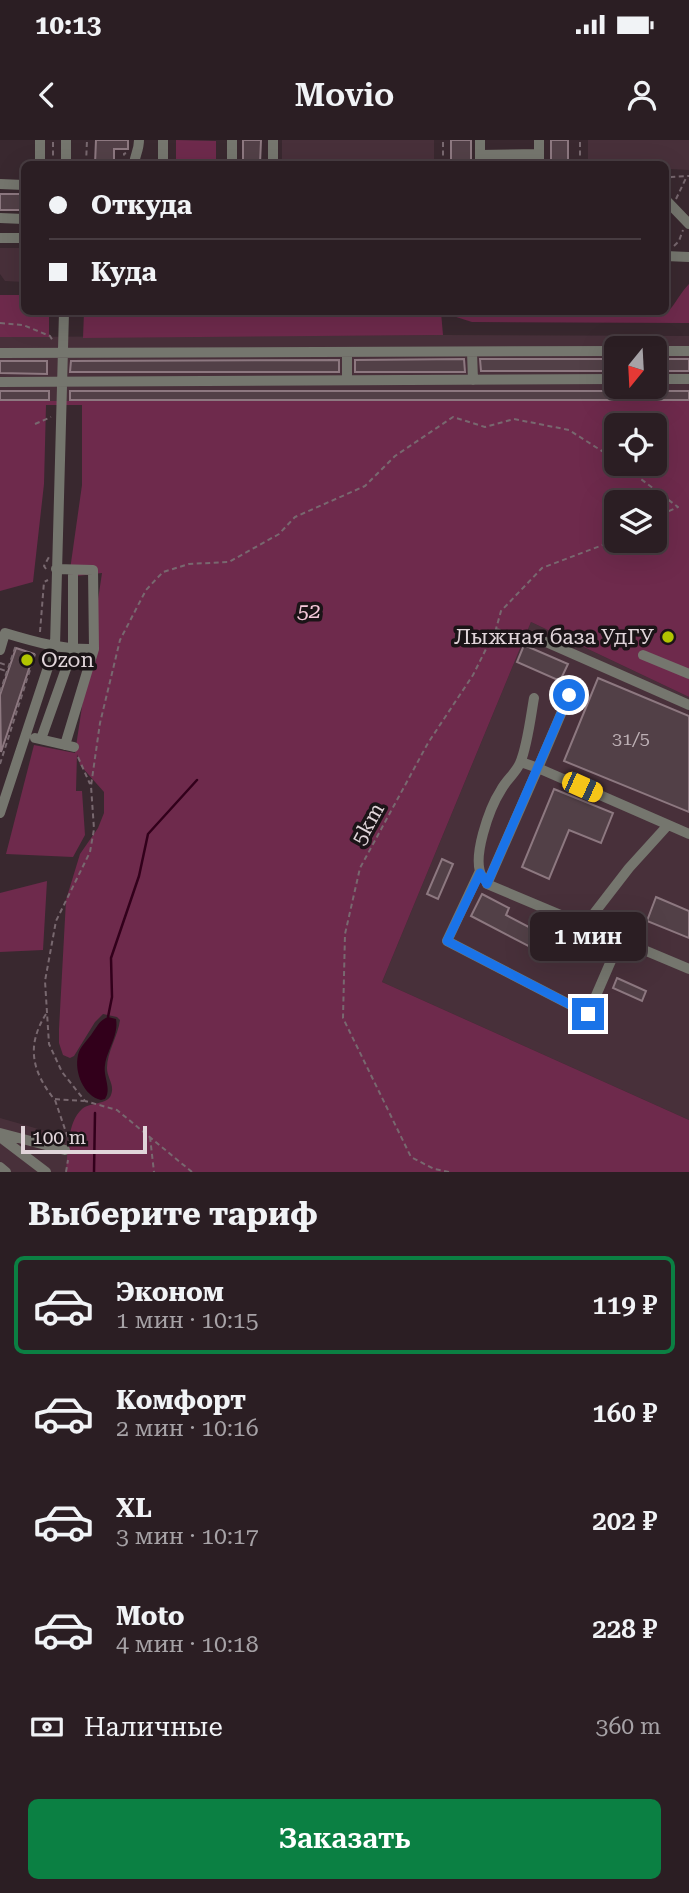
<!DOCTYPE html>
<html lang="ru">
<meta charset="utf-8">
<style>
body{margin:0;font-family:"Roboto Serif",serif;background:#33272b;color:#f1f3f6;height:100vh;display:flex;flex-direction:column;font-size:26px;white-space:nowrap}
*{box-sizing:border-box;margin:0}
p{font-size:23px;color:#a6a2a6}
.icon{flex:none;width:38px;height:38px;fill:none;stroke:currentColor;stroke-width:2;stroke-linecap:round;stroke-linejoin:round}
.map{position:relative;height:1032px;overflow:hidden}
.panel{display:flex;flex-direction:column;background:#2b1e23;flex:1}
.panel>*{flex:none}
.top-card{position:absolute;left:21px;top:21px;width:648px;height:154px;border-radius:10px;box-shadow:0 7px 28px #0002,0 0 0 2px #473c41;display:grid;align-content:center;height:154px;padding:0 28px;background:#2b1e23}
.needle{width:46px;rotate:198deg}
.controls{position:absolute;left:604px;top:196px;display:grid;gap:14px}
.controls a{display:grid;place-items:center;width:63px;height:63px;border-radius:10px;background:#2b1e23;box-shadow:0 7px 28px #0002,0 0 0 2px #473c41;font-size:35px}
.scale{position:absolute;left:21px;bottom:18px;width:126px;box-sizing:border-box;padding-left:7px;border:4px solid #e1d5da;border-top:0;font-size:19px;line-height:24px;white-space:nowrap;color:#e1d5da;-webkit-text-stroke:5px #1b1417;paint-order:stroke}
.end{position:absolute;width:32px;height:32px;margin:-16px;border:9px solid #1a73e8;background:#fff;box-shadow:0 0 0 4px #fff}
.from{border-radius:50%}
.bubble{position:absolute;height:49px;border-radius:10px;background:#2b1e23;box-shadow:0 7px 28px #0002,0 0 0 2px #473c41;font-size:23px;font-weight:600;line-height:49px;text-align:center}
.car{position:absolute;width:21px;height:42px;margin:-21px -10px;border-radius:9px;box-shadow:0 0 5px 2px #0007;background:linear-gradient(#f5c518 24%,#345 0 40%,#f5c518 0 76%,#345 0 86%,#f5c518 0)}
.top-card b{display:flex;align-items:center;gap:24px;height:66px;font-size:26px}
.top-card b+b{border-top:2px solid #473c41}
.top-card i{width:18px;height:18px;background:#f1f3f6}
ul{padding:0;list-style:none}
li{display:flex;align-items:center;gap:21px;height:98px;margin:0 14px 10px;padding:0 14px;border:4px solid transparent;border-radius:10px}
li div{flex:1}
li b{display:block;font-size:26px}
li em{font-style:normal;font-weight:600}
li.on{border-color:#0b8043}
li>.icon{width:63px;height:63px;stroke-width:1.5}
h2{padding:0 28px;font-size:32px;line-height:84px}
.pay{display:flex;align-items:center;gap:18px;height:77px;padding:0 28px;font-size:26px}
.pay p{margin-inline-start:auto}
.cta{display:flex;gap:14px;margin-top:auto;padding:14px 28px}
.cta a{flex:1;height:80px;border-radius:10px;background:#0b8043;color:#fff;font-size:28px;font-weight:600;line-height:80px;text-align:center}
.status{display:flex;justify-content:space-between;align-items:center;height:49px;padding:0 35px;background:#2b1e23;direction:ltr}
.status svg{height:19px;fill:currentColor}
header{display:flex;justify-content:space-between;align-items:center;height:91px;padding:0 28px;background:#2b1e23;font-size:32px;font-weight:600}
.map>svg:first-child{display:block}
.built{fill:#48303a;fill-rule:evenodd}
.green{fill:#6e2a4c;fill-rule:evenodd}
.water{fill:#32001b}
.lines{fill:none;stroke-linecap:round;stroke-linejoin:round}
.stream{stroke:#32001b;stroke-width:2.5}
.building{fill:#524047;stroke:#8d7880;stroke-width:2}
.path{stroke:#78686f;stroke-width:2;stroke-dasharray:5 3.5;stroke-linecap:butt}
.minor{stroke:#75766e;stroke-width:10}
.route{stroke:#1a73e8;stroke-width:9}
.poi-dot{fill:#b1c500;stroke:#1b1417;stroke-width:2.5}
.labels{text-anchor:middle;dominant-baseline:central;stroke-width:7;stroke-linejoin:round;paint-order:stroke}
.number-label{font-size:18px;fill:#bdb0b5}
.park-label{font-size:21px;font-style:italic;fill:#f6c9db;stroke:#1b1417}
.poi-label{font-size:21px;fill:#e1d5da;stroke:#1b1417;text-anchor:end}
.street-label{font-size:21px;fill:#e1d5da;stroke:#1b1417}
</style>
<div class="status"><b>10:13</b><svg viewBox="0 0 49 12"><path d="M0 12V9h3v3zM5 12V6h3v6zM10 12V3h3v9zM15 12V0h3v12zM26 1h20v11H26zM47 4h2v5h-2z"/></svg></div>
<header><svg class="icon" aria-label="back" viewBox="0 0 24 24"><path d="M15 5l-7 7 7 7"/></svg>Movio<svg class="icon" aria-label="person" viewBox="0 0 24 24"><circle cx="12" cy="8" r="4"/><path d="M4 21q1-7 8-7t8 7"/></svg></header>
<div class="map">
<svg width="689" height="1032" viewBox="0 0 689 1032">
<rect width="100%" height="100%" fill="#39282f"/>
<path class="built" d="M282 0H434V24H282Z
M588 0H689V30L671 29 665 34V24H588Z
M0 108H24V142L5 141 0 134Z
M443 195 689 196V261H0V197ZM616 208H654V247H616Z
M531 482 689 557V980L382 842Z
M0 978 70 998 66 1032H0Z"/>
<path class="green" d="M176 0 216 1V24H176Z
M689 144V183L472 182 453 176 450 172H615L621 174C636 175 661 180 672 167 678 159 682 151 689 144Z
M0 155H24V172H49V197H0Z
M84 172H441L443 195 83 198Z
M0 261H689V557L531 482 382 842 689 980V1032H66C68 1013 67 982 82 969 90 962 107 965 111 955 115 945 107 938 107 928 107 912 118 896 120 880L117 877 103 874 95 882 74 916 70 918 63 915 59 903V889L66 760 80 714 98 688 104 673V652L80 625 77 614 76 651H82L85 695 73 717 6 714 34 605 75 613 102 433 69 437 82 345V265H46L44 344 33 442 0 451ZM616 285H654V324H616ZM616 362H654V401H616Z
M47 741 43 810 0 812V753Z"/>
<path class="water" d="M108 877 116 879C119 895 107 910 105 925 103 937 112 949 105 959L101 960C84 956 74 933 78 915 80 906 88 900 93 892 98 885 100 880 108 877Z"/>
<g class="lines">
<path class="stream" d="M108 877 112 857 111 818 139 736 148 694 197 640
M94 1032 95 973"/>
</g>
<path class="building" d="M96 0H128V9H114V24H95Z
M243 0H261L260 24H243Z
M451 0H471V24H451Z
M551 0H568V24H551Z
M0 54H24V70H0Z
M464 219 465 232H355V220Z
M480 219H616V231H481Z
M654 219H689V231H654Z
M339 220V232H70L71 221Z
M0 221H47V234L0 233Z
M0 251H49V260H0Z
M70 251H689V260H70Z
M524 505 568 524 560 541 517 522Z
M16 508 34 514 1 612 0 555Z
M598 538 689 576V672L564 621Z
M554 649 613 673 601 703 569 690 549 739 522 727Z
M442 719 453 724 438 759 427 754Z
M482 754 509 768 506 775 546 796 538 811 471 776Z
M656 757 689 771V798L647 781Z
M617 838 646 851 642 861 613 848Z"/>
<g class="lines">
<path class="path" d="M53 24V0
M86 24 87 0
M124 24V14L126 13
M443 24V0
M580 24V0
M665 44 671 37 689 36
M676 59 687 36
M674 106 679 101 683 90
M0 183 23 185 50 196 53 201
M35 284 51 277
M621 324 678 367 654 378
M46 429 44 426 49 417
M496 489 538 500
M40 492 44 442 48 440
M0 523 9 526
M0 529 6 531
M0 552 16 505
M78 617 90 644
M0 624 36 511
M46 874C26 906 32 931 54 959L84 961
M55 960 69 1001
M150 997 154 1032
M66 1032 68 1020
M192 1032 117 970 85 961 62 932 49 904 45 841 56 781 90 712 94 689 91 646 100 583 120 500 146 450 163 432 189 424 229 422 279 394 295 377 365 346 395 316 453 277 485 287 514 279 569 290 616 320
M449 1032 434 1029 411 1017 343 878 345 794 360 728 428 603 473 535 496 489 501 471 542 428 616 400"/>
<path class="minor" d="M163 0V24
M480 15 539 14
M40 24V0
M66 24V0
M134 24C135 15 139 10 139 0
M232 24V0
M273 24V0
M480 24V0
M539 24V0
M0 44 24 45
M665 59 689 84
M0 78 24 79
M0 98H24
M665 116 689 117
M654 211H689
M472 212 473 240
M0 213 616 211
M654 239H689
M347 240V212
M0 242 616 239
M546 502 689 565
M0 510 5 493C35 502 63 510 94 509L93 430 56 429
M643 515 689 534
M569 555 538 628 689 694
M35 598 74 607
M41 599 73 509V430
M65 605 94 509
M521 622 538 628 487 744 689 829
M0 673 55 506 64 172
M479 733 447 801 588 874 620 800
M483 738C470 720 490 667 501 650 506 640 516 633 520 623 527 608 531 575 534 558
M585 785 629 728 668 685
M0 993 65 1010
M0 997 46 1032
M0 1027 6 1032"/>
</g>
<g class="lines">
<path class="route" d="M569 555 487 744 480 733 447 801 588 874"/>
</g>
<g class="poi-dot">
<circle cx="668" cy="497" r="7"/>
<circle cx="27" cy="520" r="7"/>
</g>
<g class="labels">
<g class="number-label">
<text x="631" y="598">31/5</text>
</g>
<g class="park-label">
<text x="309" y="471">52</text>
</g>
<g class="poi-label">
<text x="654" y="497">Лыжная база УдГУ</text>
<text x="41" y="520" text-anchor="start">Ozon</text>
</g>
<g class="street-label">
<text transform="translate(368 684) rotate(-61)">5km</text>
</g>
</g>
</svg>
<div class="controls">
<a><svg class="needle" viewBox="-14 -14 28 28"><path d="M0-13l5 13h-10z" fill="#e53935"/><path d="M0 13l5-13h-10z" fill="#a6a2a6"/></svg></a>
<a><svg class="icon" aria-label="locate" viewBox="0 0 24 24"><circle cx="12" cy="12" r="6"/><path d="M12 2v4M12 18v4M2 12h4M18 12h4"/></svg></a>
<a><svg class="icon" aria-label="layers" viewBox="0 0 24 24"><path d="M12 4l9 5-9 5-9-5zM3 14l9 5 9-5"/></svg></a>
</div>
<div class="scale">100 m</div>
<i class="end from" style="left:569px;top:555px"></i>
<i class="end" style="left:588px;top:874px"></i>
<div class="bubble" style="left:530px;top:772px;width:116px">1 мин</div>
<i class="car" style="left:582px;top:647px;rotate:114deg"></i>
<div class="top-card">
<b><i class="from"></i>Откуда</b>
<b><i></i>Куда</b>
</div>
</div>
<section class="panel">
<h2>Выберите тариф</h2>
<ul>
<li class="on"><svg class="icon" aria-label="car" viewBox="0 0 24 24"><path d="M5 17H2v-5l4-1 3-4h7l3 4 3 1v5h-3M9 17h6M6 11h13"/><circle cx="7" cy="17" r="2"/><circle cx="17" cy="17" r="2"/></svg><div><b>Эконом</b><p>1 мин · 10:15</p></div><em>119 ₽</em></li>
<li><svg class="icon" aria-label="car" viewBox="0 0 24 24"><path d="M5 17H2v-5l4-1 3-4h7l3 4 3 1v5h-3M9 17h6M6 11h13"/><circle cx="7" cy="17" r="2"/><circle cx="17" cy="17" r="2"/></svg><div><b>Комфорт</b><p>2 мин · 10:16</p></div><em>160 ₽</em></li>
<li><svg class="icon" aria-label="car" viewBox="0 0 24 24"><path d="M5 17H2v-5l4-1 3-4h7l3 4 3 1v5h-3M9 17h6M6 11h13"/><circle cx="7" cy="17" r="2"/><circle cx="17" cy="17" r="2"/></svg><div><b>XL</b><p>3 мин · 10:17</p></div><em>202 ₽</em></li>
<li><svg class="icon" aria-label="car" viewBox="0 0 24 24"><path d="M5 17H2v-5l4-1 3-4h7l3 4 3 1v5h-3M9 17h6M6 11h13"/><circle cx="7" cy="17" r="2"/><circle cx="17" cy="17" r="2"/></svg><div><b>Moto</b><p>4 мин · 10:18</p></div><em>228 ₽</em></li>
</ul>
<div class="pay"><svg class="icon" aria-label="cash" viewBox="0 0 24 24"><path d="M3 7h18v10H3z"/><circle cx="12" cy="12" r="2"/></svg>Наличные<p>360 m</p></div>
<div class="cta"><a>Заказать</a></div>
</section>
